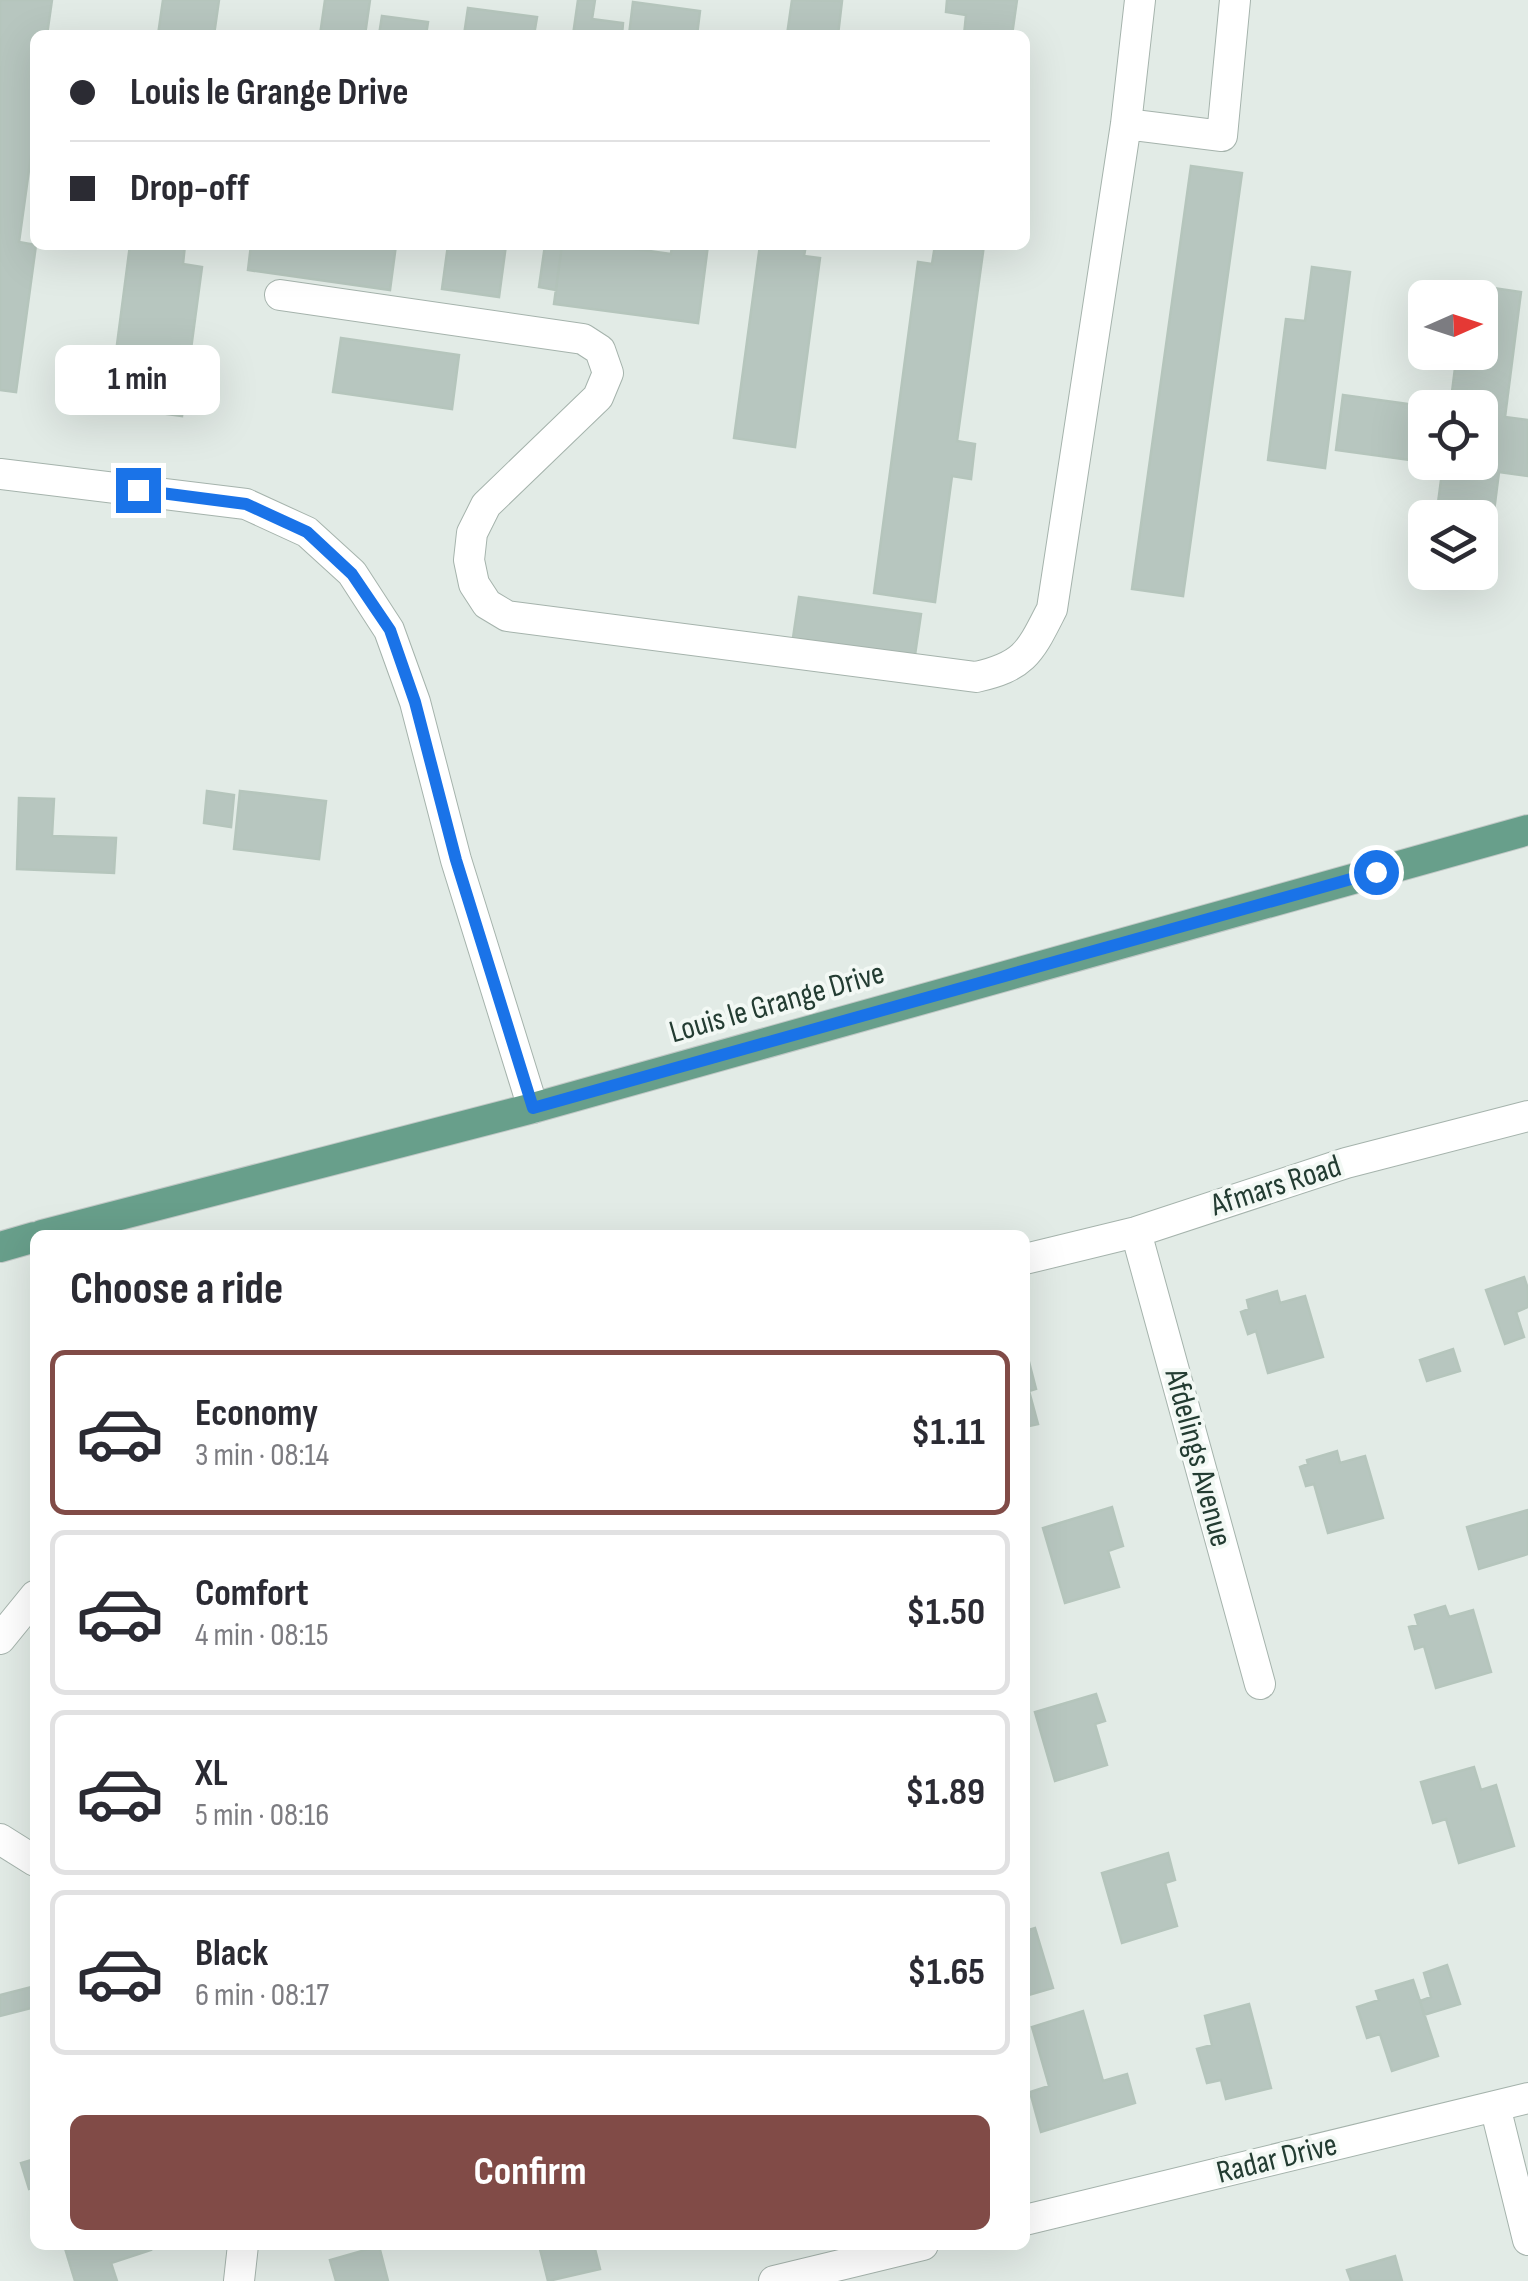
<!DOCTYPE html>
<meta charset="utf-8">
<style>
body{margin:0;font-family:"Sofia Sans Condensed",sans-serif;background:#f7f7f7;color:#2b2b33;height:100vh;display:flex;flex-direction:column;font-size:38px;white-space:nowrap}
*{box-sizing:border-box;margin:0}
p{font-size:32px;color:#7c7c81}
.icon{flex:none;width:55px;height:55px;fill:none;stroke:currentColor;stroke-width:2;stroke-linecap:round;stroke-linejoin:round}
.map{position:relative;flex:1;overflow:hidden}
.details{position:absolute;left:30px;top:1230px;width:1000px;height:1020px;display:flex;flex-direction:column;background:#fff;border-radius:15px;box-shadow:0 10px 40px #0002}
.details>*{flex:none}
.guide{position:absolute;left:30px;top:30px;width:1000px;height:220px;border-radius:15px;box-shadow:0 10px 40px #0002;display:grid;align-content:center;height:220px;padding:0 40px;background:#fff}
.needle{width:65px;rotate:87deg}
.tools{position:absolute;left:1408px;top:280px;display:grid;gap:20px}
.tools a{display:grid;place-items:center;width:90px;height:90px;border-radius:15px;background:#fff;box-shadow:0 10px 40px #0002;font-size:50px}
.end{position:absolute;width:45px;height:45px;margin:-22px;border:12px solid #1a73e8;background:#fff;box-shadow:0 0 0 5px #fff}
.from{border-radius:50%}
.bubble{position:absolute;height:70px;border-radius:15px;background:#fff;box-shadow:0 10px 40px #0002;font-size:32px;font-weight:700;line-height:70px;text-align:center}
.guide b{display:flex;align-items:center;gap:35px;height:95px;font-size:38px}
.guide b+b{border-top:2px solid #e1e1e2}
.guide i{width:25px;height:25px;background:#2b2b33}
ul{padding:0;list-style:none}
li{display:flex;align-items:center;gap:30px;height:165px;margin:0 20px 15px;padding:0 20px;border:5px solid #e1e1e2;border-radius:15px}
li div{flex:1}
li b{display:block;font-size:38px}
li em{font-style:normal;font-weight:700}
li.selected{border-color:#814b47}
li>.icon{width:90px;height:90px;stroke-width:1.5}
h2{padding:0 40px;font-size:45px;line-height:120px}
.button{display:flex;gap:20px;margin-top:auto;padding:20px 40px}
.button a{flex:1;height:115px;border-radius:15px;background:#814b47;color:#fff;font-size:40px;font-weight:700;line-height:115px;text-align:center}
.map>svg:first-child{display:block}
.building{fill:#b7c6bf;stroke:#b5c5bc;stroke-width:2.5}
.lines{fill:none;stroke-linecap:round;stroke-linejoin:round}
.street-casing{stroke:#a5b3ac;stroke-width:32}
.primary-casing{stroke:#c1c8c6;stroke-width:32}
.street{stroke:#fff;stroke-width:30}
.primary{stroke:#689f8b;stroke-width:30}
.route{stroke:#1a73e8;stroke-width:12}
.labels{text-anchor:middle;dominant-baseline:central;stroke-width:8;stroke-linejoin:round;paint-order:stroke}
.street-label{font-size:32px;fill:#233c32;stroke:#f2f8f4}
</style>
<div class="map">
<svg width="1528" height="2281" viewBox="0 0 1528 2281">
<rect width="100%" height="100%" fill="#e2ebe6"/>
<path class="building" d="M0 0H52L47 35H35V127L19 242 36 245 16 392 0 390Z
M163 0H219L214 35H158Z
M325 0H370L365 35H320Z
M578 0H595L592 19 623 23 622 35H573Z
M792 0 842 1 838 35H787Z
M947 0H1017L1012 35H964L966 15 946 12Z
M633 2 700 11 697 35H629Z
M468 8 537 17 534 35H464Z
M382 16 428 22 426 35H379Z
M1191 166 1242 173 1183 596 1132 589Z
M130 245H185L183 264 202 267 182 416 109 406Z
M251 245H396L390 290 248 270Z
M448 245H506L499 297 442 289Z
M545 245H562L556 290 539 287Z
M562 245H606L671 254 672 245H708L698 323 554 304Z
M760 245H806L804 256 820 258 795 447 734 438Z
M935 245H984L957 441 975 444 971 479 952 476 935 602 874 593 918 262 932 264Z
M1312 267 1350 272 1325 468 1268 460 1286 319 1305 321Z
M1466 284 1521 292 1505 417 1528 420V476L1499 472 1485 582 1428 574 1480 572V518H1436L1443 465 1427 462H1480V408H1450L1457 352H1480V298H1464Z
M341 338 459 355 452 409 333 392Z
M1343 395 1437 408H1425V462L1336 450Z
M799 597 921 614 915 655 793 638Z
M207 791 234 795 231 827 204 823Z
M240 791 326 801 319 859 234 849Z
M19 798 54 799 52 836 116 838 114 873 17 869Z
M1524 1277 1528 1289V1307L1516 1312 1524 1337 1505 1344 1486 1290Z
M1277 1291 1280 1303 1305 1296 1323 1357 1268 1373 1256 1331 1248 1334 1241 1312 1249 1309 1247 1300Z
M1453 1349 1460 1371 1427 1381 1420 1360Z
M1028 1358 1036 1389 1029 1391 1038 1424 1025 1427V1359Z
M1337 1451 1340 1463 1365 1456 1383 1518 1328 1533 1314 1484 1306 1486 1300 1467 1308 1464 1307 1460Z
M1112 1507 1123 1546 1108 1551 1119 1587 1065 1603 1043 1528Z
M1528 1510V1554L1479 1569 1467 1527Z
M1445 1606 1449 1617 1473 1610 1491 1672 1436 1688 1424 1646 1415 1649 1409 1627 1418 1625 1415 1615Z
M1096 1694 1105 1721 1095 1724 1107 1765 1055 1781 1035 1712Z
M1474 1767 1481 1790 1496 1785 1514 1846 1459 1863 1446 1819 1433 1823 1421 1782Z
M1168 1853 1175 1880 1165 1883 1177 1926 1122 1943 1102 1873Z
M1035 1928 1053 1988 1025 1996V1931Z
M1447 1965 1460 2004 1424 2015 1420 2001 1431 1997 1424 1973Z
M1413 1980 1438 2056 1392 2071 1380 2034 1367 2038 1357 2007 1379 2000 1376 1991Z
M35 1986V2007L0 2016V1995Z
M1249 2004 1271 2088 1226 2099 1221 2080 1207 2083 1197 2049 1212 2045 1205 2016Z
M1083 2011 1103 2081 1127 2074 1135 2103 1041 2132 1030 2092 1049 2086 1032 2027Z
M35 2159V2187L29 2189 21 2163Z
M64 2245H150L151 2250 111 2263 117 2281H75Z
M539 2245H594L600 2269 548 2281Z
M379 2246 388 2281H336L330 2260Z
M1395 2256 1402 2281H1351L1347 2270Z"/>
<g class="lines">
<g class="street-casing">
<path id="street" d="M1126 124 1222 136 1235 0
M280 295 583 339 600 350 608 373 598 397 486 505 472 533 469 560 474 584 487 604 507 616 976 677C1025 666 1030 652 1052 609L1126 124 1140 0
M0 474 246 504 307 532 352 573 389 630 415 702 456 860 533 1108
M1136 1232 1260 1684
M1025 1259 1136 1232 1346 1163 1528 1116
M0 1639 35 1596
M0 1839 35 1861
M1495 2106 1528 2240
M1025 2220 1528 2098
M239 2281 243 2245
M774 2281 923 2245"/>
</g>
<g class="primary-casing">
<path id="primary" d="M42 1235 533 1108 1528 830
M0 1247 35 1237"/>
</g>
<use href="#street" class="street"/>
<use href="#primary" class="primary"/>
</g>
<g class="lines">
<path class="route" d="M138 490 246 504 307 532 352 574 390 630 415 702 456 860 533 1108 1376 872"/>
</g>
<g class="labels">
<g class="street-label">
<text transform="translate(777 1003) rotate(-16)">Louis le Grange Drive</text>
<text transform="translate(1276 1186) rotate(-18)">Afmars Road</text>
<text transform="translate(1198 1458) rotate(75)">Afdelings Avenue</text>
<text transform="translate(1277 2159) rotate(-14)">Radar Drive</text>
</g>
</g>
</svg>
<div class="tools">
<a><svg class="needle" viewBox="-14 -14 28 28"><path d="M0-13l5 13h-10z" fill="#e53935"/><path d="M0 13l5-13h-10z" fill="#7c7c81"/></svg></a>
<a><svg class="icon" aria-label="locate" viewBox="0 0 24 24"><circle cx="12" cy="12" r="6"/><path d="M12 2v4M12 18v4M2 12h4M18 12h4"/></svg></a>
<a><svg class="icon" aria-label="layers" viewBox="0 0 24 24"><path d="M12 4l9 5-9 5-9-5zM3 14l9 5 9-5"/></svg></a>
</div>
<i class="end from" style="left:1376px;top:872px"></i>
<i class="end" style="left:138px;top:490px"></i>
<div class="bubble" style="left:55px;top:345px;width:165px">1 min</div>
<div class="guide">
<b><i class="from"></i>Louis le Grange Drive</b>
<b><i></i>Drop-off</b>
</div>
<section class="details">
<h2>Choose a ride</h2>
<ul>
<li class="selected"><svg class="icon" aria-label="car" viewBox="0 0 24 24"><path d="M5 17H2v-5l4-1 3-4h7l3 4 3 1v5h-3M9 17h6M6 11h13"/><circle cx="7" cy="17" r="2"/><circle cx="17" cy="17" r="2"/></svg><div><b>Economy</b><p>3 min · 08:14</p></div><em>$1.11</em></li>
<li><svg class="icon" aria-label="car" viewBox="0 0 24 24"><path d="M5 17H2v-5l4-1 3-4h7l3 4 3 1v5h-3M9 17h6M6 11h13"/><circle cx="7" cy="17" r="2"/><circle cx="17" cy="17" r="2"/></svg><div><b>Comfort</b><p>4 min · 08:15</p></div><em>$1.50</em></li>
<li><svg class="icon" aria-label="car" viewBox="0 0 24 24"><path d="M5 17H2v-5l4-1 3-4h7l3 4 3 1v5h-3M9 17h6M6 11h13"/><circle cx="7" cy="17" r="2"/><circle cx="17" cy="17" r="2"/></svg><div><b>XL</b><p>5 min · 08:16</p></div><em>$1.89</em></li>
<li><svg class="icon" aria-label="car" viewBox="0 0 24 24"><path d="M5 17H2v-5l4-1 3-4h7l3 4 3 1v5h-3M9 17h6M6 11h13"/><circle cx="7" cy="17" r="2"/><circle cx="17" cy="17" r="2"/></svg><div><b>Black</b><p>6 min · 08:17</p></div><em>$1.65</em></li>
</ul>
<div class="button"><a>Confirm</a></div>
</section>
</div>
